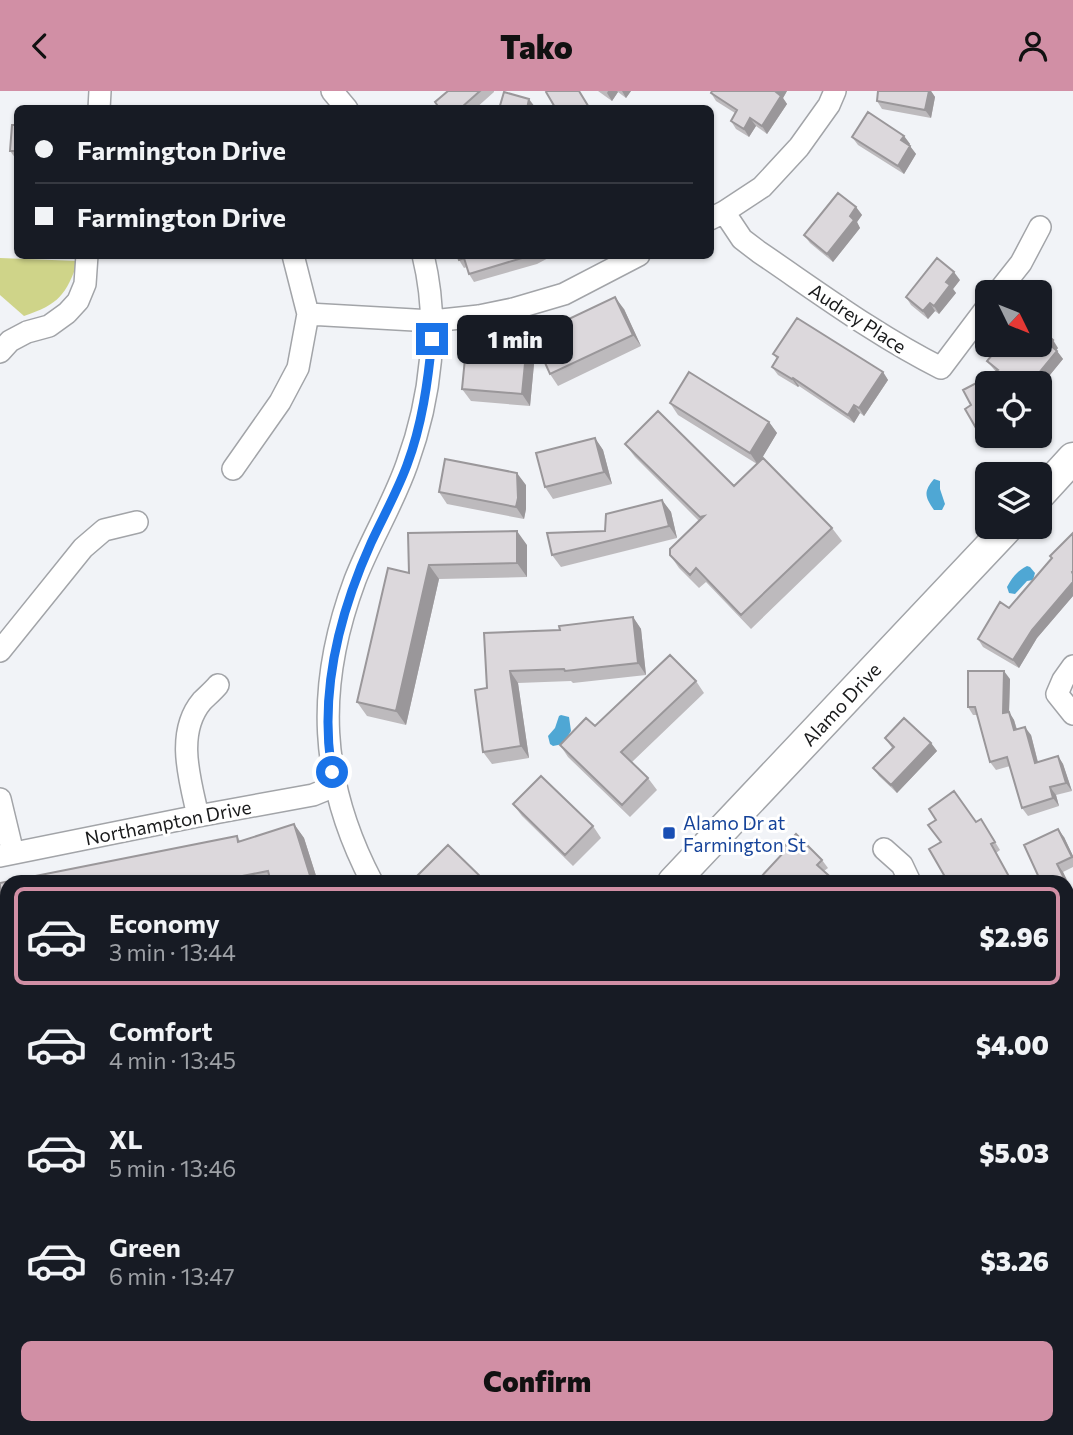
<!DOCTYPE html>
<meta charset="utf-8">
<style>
body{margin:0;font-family:Commissioner,sans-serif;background:#242831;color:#f1f3f6;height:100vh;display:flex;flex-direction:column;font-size:26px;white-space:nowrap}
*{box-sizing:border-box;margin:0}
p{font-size:23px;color:#9ea1a6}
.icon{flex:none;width:38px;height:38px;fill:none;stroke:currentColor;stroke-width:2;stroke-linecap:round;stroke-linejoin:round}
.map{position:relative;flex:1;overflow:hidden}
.details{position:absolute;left:0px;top:784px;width:1074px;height:560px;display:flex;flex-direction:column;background:#171b24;border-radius:21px 21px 0 0;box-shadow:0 2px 5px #0004}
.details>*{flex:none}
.banner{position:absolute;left:14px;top:14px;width:700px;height:154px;border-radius:10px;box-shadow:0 2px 5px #0004;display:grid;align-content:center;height:154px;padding:0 21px;background:#171b24}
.needle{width:46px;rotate:133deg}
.tools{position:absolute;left:975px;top:189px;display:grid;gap:14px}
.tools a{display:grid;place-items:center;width:77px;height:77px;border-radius:10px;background:#171b24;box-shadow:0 2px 5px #0004;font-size:35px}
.end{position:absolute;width:32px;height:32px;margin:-16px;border:9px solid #1a73e8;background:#fff;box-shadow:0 0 0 4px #fff}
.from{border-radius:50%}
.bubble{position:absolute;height:49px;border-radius:10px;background:#171b24;box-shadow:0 2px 5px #0004;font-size:23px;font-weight:800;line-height:49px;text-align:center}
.banner b{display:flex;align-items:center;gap:24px;height:66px;font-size:26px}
.banner b+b{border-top:2px solid #363941}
.banner i{width:18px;height:18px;background:#f1f3f6}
ul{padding:12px 0 0;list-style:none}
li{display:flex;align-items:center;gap:21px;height:98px;margin:0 14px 10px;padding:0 7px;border:4px solid transparent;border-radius:10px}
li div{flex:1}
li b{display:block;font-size:26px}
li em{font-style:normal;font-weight:800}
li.on{border-color:#d18fa5}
li>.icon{width:63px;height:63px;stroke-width:1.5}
.button{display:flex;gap:14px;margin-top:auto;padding:14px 21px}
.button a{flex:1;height:80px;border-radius:10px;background:#d18fa5;color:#111;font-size:28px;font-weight:800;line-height:80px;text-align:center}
header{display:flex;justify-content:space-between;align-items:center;height:91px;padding:0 21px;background:#d18fa5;color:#111;font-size:32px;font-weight:800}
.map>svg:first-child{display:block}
.commercial{fill:#f8e2ef}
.green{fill:#cfd489}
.water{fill:#4fa7d4}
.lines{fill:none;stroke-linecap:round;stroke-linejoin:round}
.service-casing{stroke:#a2a4a8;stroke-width:14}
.minor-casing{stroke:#a2a4a8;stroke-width:24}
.tertiary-casing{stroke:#a2a4a8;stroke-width:30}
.secondary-casing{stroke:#a2a4a8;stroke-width:33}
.service{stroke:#fff;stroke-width:10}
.minor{stroke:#fff;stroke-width:21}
.tertiary{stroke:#fff;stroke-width:26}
.secondary{stroke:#fff;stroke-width:30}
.wall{fill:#bdbabd}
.shaded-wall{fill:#9a979a}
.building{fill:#dcd8dc;stroke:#9a979a;stroke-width:2}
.route{stroke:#1a73e8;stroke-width:9}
.transit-dot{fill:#1a4fb4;stroke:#fff;stroke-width:2.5}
.labels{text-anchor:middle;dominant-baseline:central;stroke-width:6;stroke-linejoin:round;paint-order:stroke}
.street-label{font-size:19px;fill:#191a1b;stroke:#fff}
.transit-label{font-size:19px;fill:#164399;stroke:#fff;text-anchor:start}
</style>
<header><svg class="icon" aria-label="back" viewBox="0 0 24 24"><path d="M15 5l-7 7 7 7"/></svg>Tako<svg class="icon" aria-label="person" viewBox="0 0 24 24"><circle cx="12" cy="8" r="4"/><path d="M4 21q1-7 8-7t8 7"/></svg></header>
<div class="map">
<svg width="1073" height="1344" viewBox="0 0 1073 1344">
<rect width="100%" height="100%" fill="#f1f3f7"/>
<path class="commercial" d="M204 1337H305L313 1344H197Z"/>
<path class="green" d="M0 167 78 170C66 204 59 213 24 225L0 204Z"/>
<path class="water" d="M934 388 940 390V398L945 413 942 419H934C925 406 923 401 934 388Z
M1027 475 1030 476 1035 482 1033 489 1027 490 1015 503 1009 502 1007 496C1012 487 1017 480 1027 475Z
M561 624 569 626 571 640 563 653 553 655 550 653 548 645 555 637 559 625Z"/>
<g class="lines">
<g class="service-casing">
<path id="service" d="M262 1337 269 1344"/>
</g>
<g class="minor-casing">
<path id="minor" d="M332 0 347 18
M99 18 100 0
M724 121 742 148 759 161C818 201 877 245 941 277L987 216
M710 128 724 121 762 96 799 56 829 14 835 0
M998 201 1021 172 1040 136
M308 223 432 230 479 225 513 218 564 203 639 164
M0 261 10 250 27 241 49 235 67 222 78 210 85 193 87 164
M233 378 280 311 298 277 308 223 293 164
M0 560 83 457 104 439 137 431
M1073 575 1063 589 1057 603 1073 623
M0 708 13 762
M198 725C190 689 175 642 202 610 207 605 213 600 218 594
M884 758 902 774 910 791
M0 765 198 725 313 704 335 695
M372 791C319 690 315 596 355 489 370 450 393 413 407 373 431 307 440 233 423 164
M1068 841 1073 839
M0 1230 7 1237
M113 1337 121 1344"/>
</g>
<g class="tertiary-casing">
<path id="tertiary" d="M821 1337V1344"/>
</g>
<g class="secondary-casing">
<path id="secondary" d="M1040 403 1073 367
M673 791 1008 436
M152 1344 158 1337"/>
</g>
<use href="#service" class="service"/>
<use href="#minor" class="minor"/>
<use href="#tertiary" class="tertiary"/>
<use href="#secondary" class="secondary"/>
</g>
<path class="wall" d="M448 0H494V1L475 18H439L435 11Z
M598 0H631L626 7 618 1 612 10Z
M712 0H787L783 7 787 13 767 43 756 35 749 46 736 38 731 30 735 22 716 10 711 2Z
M878 0H931L935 6 931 27 882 18 877 10Z
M18 34V68H16L10 60Z
M904 45 910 53 909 54 916 63 904 83 858 54 852 46Z
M856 116 862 124 857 131 860 137 833 171 810 152 804 144Z
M457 164H554L537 173 474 191 469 183 467 176 464 177 459 169Z
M960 189 953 198 956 202 939 223 935 220 928 228 911 214 906 206Z
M624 218 641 255 558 295 550 283Z
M1058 257 1056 259 1063 268 1045 290 1047 294 1040 292H1000L992 283 996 281 987 270Z
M526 262 534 273 530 315 471 310 462 298Z
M773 263 883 281 888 289 864 325 860 322 854 332 799 295 798 296 778 284 772 276 777 268Z
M987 295V342L981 345 976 337 971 314Z
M670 312 769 331 777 342 761 368 832 437 842 450 751 538 706 491 699 497 679 477 670 464 699 430 635 366 625 353 734 395 757 373 678 324Z
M992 345H1004L996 350Z
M595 347 603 359 612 393 553 408 545 396Z
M526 394V418L524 428 447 413 439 401Z
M662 409 671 421 677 447 561 476 552 464 605 440Z
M408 442 527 454V486L439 488 406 634 367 625 357 611 409 482Z
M1073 442V505L1037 547 1019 577 983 556 978 548 1009 517Z
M633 526 641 538 646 584 573 592 571 590 518 592 529 667 492 673 483 661 487 597 560 539Z
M1010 588 1009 621 1014 629 1017 638 1031 644 1038 671 1058 665 1063 673 1072 700 1056 704 1059 715 1028 725 1022 717 1010 675 996 679 990 671 977 624H973L968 616Z
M696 590 704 602 632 671 648 687 657 699 630 726 568 666 560 654 595 635Z
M885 647 931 652 937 660 897 702 879 685 873 677 892 657Z
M513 713 593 735 601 747 573 775 522 725Z
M981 728 1000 759 996 762 1013 791 976 731Z
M294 733 304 747 318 791H7V848L0 849V792L237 745 240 750Z
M1064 746 1073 765V776L1063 781 1070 795 1068 796V791H1041Z
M822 769 828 777 824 780 761 791 759 788Z
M1073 868V932L1068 933V870Z
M1073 968V1012L1069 1013 1068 1012V987L1069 986Z
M1073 1113V1149L1069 1147 1068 1145Z
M1068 1241 1073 1242V1289L1068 1288Z
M473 1337H726L727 1344H473Z
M893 1337H1050V1344H893Z"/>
<path class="shaded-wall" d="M608 0H617L618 1 612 10 607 2Z
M622 0H631L626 7Z
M777 0H787L783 7 787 13 767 43 762 35Z
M929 0H931L935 6 931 27 925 19Z
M529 8 535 16V18H527Z
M750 27 756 35 749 46 744 38Z
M904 45 910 53 907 57 901 49Z
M910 55 916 63 904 83 898 75Z
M856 116 862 124 857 131 860 137 833 171 827 163Z
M954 181 960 189 953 198 956 202 939 223 934 215 946 191Z
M615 206 624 218 641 255 633 244Z
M930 212 935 220 928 228 923 220Z
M1053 249 1058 257 1055 261 1049 253Z
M1057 260 1063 268 1045 290 1047 294 1040 303V292H1036L1038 283Z
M526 262 534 273 530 315 522 303Z
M883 281 888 289 864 325 859 317Z
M793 287 799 295 798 296 792 288Z
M854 314 860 322 854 332 848 324Z
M769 331 777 342 758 374 750 362Z
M595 347 603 359 612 393 604 381Z
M517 382 526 394V418L524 428 516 416Z
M662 409 671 421 677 447 669 435Z
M517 440 527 454V486L517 472Z
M429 474 439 488 406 634 396 620Z
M1073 491V505L1037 547 1019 577 1013 569 1032 539Z
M633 526 641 538 646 584 638 572Z
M510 580 518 592 529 667 521 655Z
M1004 580 1010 588 1009 621 1014 629 1019 647 1003 622Z
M1025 636 1031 644 1040 680 1035 672Z
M931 652 937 660 897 702 891 694Z
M1058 665 1063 673 1072 700 1066 692Z
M1050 696 1056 704 1059 715 1053 707Z
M294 733 304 747 318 791H312Z
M1058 738 1064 746 1073 765V767Z
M1057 773 1063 781 1070 795 1064 787Z
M720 1337H726L727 1344H723L720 1340Z
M1044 1337H1050V1344H1044Z"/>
<path class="building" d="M448 0H480L462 16 463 18H440L435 11Z
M547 0H579L590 18H556L546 1Z
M712 0H777L776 1 781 5 762 35 750 27 744 38 731 30 737 19 711 2Z
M878 0H929L925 19 877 10Z
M504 1 529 8 527 18H499Z
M868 21 904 45 901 49 910 55 898 75 852 46Z
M12 34H18V60H10Z
M838 102 856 116 850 125 854 129 827 163 804 144Z
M457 164H532L469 183 464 167 459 169Z
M937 167 954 181 946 191 950 194 934 215 930 212 923 220 906 206Z
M615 206 633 244 550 283 533 245Z
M797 227 883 281 859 317 854 314 848 324 793 287 792 288 772 276 778 266 773 263Z
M1040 237 1053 249 1049 253 1057 260 1038 283 1042 286 1036 292H1003L992 283 998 279 987 270 1000 254H1040Z
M466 257 526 262 522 303 462 298Z
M689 281 769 331 750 362 670 312Z
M982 289 987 297V337L984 332 976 337 965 318 971 314 963 299Z
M658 320 734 395 763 367 832 437 741 524 696 477 690 484 670 464V458L704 425 700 426 625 353Z
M595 347 604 381 545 396 536 362Z
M445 368 517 382 518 407 516 416 439 401Z
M662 409 669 435 552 464 547 442 605 440 606 423Z
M517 440V472L429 474 396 620 357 611 388 477 409 482 408 442Z
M1073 442V480L1072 481 1073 483V491L1032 539 1013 569 978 548 1000 511 1009 517 1052 467 1050 465Z
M633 526 638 572 565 580 564 578 510 580 521 655 483 661 475 599 487 597 484 542 560 539 559 535Z
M670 564 696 590 621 661 648 687 622 714 560 654 586 627 595 635Z
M968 580H1004L1003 622 1009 621 1014 639 1025 636 1035 672 1058 665 1066 692 1050 696 1053 707 1022 717 1007 666 990 671 975 616H968Z
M904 627 931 652 891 694 873 677 894 656 885 647Z
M541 685 593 735 565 764 513 713Z
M954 700 976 731 981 728 995 751 991 753 1012 791H948L929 758 941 751 928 734 936 729 929 718Z
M294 733 312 791H271L268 780 212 791H7V831L0 833V792L237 745 238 751Z
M1058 738 1072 766 1057 773 1064 787 1056 791H1041L1024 754Z
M796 743 822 769 817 774 836 791H761L762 790 759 788 786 759 783 757Z
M448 754 486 791H426L418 784Z
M1073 868V922L1068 924V870Z
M1073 968V1001L1068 1003V987L1069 986 1068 983V971Z
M7 983V1008L0 1000V989Z
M1072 1113H1073V1143L1068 1141V1128Z
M1068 1241 1073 1242V1283L1068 1282Z
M1071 1306 1073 1307V1344H1053L1056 1337H1068V1313Z
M473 1337H604L536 1344H473Z
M619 1337H720V1340L657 1344H620Z
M893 1337H1044V1344H1025L1024 1339 1002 1344H893Z"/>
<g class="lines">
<path class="route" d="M332 681C319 602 339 523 371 452 383 426 397 401 407 374 422 334 428 291 432 248"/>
</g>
<rect class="transit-dot" x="662" y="735" width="14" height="14" rx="3.5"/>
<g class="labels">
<g class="street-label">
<text transform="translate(858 227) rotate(33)">Audrey Place</text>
<text transform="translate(841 613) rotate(-47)">Alamo Drive</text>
<text transform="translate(168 731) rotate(-11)">Northampton Drive</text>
</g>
<g class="transit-label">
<text x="683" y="731">Alamo Dr at<tspan x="683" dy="22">Farmington St</tspan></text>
</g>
</g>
</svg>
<div class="tools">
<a><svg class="needle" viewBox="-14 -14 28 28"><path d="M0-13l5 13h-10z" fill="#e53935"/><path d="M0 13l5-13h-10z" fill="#9ea1a6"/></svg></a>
<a><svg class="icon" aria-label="locate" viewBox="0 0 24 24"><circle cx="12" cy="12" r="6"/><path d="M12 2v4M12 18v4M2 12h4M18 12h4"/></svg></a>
<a><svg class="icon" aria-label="layers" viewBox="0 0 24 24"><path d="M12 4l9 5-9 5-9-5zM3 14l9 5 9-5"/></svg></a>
</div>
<i class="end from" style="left:332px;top:681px"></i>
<i class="end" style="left:432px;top:248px"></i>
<div class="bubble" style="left:457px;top:224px;width:116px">1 min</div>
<div class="banner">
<b><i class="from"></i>Farmington Drive</b>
<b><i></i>Farmington Drive</b>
</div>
<section class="details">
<ul>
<li class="on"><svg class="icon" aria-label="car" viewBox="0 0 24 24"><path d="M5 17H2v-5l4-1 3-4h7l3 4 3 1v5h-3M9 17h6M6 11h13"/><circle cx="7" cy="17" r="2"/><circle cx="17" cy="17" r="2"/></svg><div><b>Economy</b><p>3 min · 13:44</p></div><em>$2.96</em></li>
<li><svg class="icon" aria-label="car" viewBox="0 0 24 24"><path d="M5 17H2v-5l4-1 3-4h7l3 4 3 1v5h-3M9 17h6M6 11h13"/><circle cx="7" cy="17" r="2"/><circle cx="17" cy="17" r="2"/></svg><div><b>Comfort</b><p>4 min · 13:45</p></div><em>$4.00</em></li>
<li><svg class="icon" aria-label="car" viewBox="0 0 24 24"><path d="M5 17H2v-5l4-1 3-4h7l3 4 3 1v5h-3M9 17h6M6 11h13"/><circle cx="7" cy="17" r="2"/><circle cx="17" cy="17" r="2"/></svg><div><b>XL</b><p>5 min · 13:46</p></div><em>$5.03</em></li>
<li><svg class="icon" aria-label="car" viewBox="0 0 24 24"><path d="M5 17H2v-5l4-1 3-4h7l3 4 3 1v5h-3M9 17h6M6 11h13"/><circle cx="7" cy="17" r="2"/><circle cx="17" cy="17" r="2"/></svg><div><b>Green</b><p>6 min · 13:47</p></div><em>$3.26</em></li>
</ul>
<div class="button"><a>Confirm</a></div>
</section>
</div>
